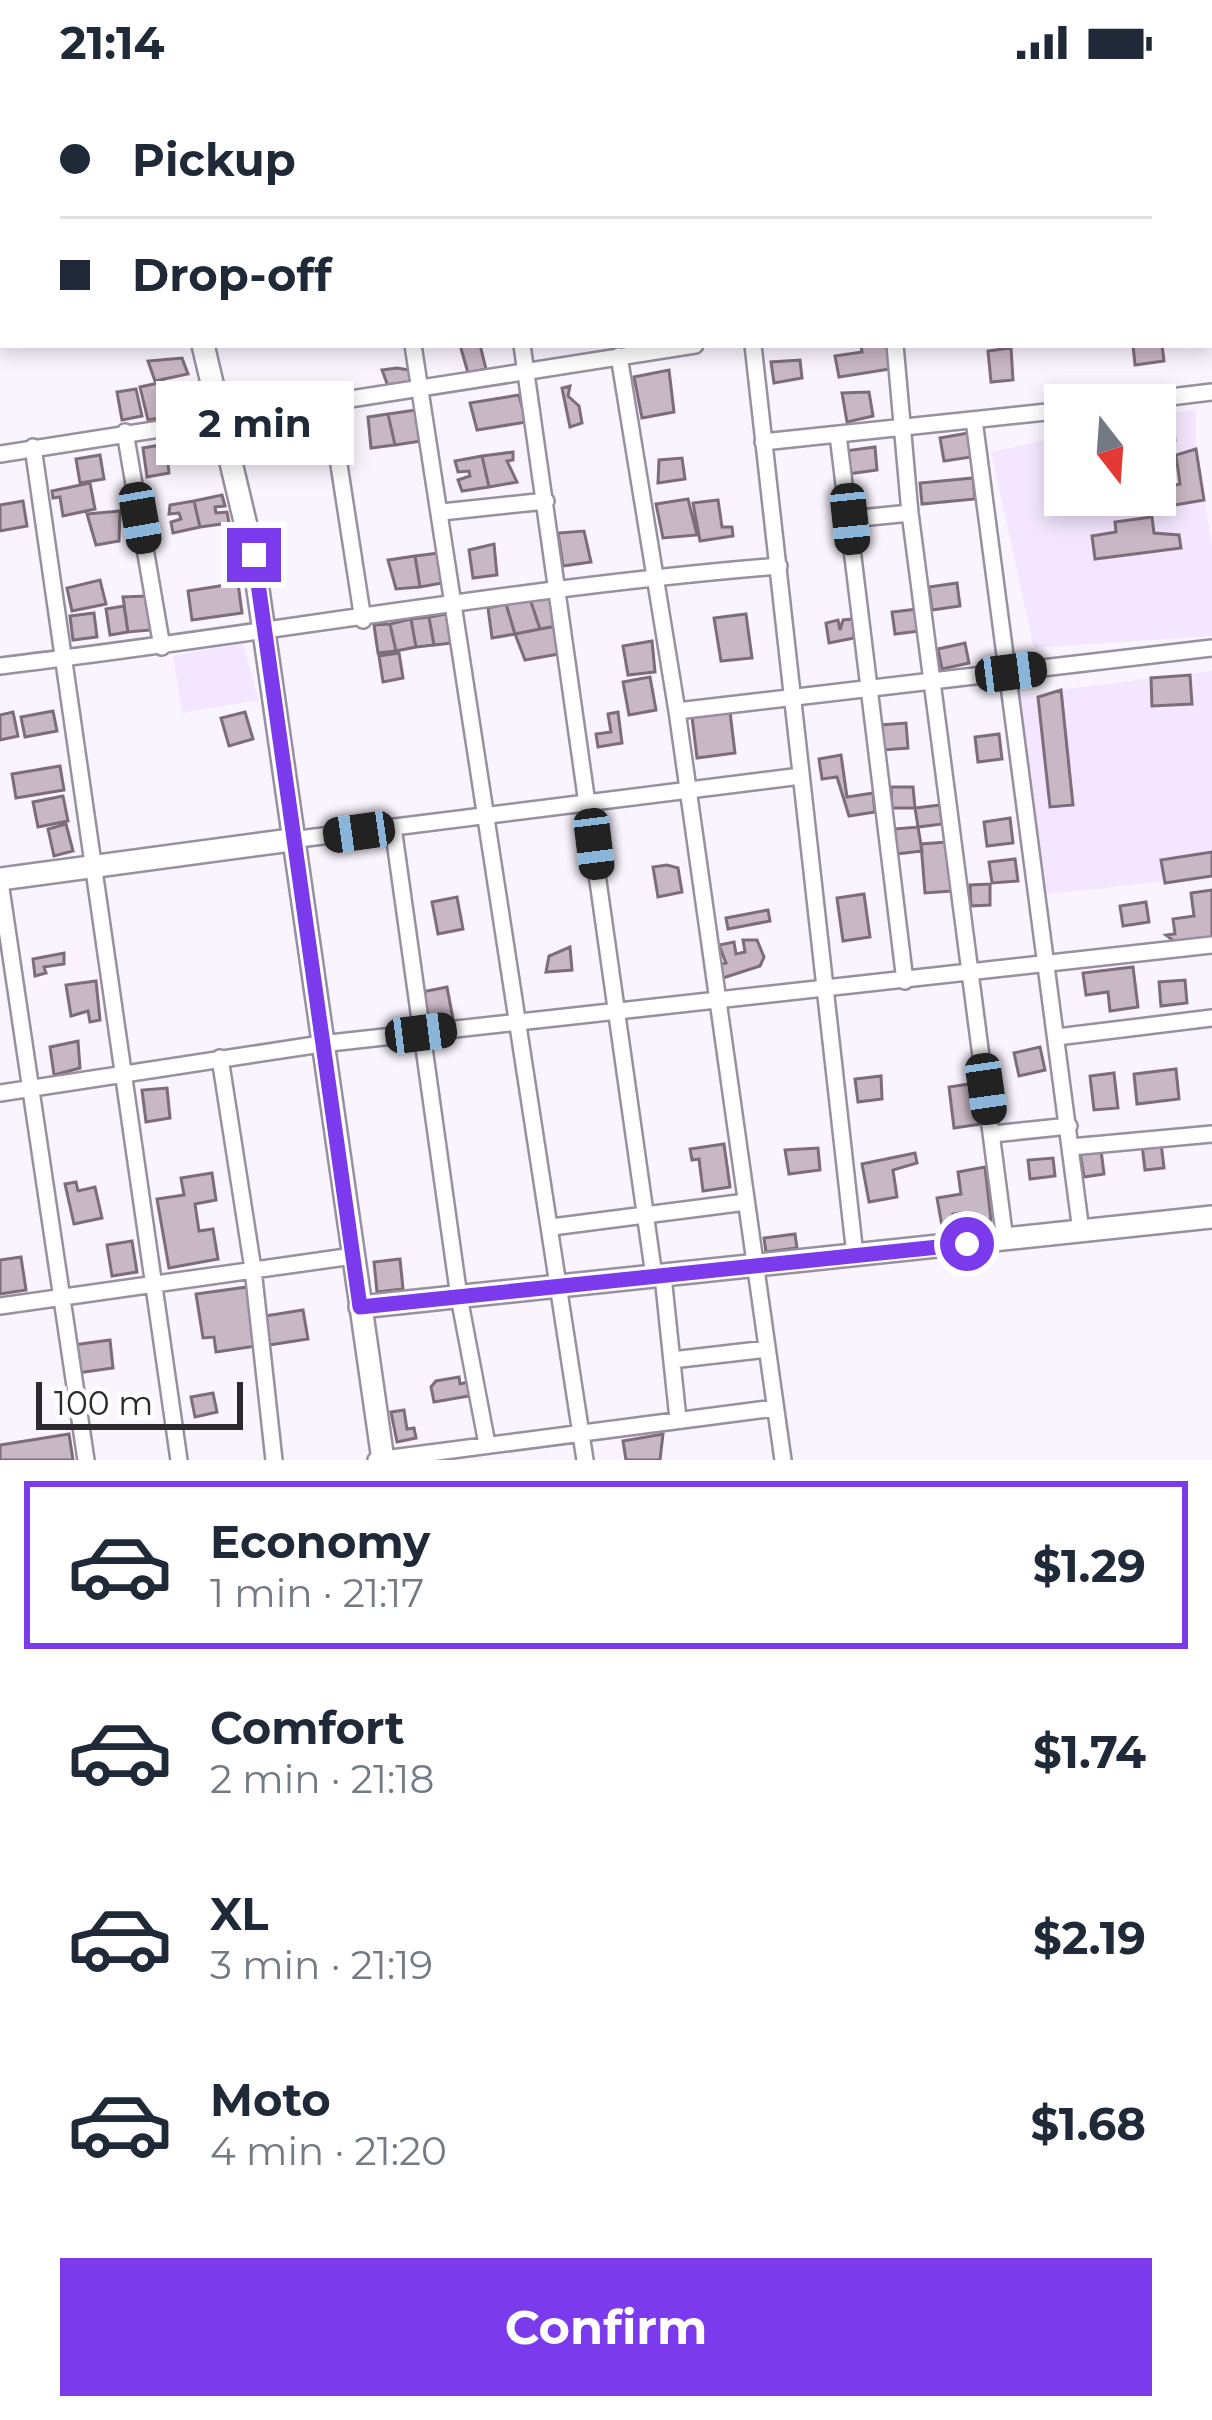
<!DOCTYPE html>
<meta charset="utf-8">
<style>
body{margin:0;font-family:Montserrat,sans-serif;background:#f2f2f3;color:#1f2937;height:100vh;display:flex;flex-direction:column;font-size:45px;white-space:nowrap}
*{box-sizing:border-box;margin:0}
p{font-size:39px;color:#747a83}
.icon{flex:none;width:66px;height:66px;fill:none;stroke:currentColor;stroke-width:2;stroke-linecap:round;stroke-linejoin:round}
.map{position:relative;height:1376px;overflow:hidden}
.details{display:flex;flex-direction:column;background:#fff;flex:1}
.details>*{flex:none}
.hud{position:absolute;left:0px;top:0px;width:1212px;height:264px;box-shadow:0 6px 18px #0003;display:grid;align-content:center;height:264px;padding:0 60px;background:#fff}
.needle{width:78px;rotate:163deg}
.controls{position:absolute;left:1044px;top:300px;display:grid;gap:24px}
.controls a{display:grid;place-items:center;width:132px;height:132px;border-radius:0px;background:#fff;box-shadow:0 6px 18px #0003;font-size:60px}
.scale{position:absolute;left:36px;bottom:30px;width:207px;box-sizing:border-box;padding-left:12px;border:6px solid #2c292f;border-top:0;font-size:33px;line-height:42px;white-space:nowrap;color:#2c292f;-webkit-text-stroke:9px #fff;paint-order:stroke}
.end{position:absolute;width:54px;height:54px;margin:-27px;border:15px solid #7c3aed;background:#fff;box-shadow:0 0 0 6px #fff}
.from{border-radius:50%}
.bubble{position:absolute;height:84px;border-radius:0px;background:#fff;box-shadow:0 6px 18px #0003;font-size:39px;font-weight:700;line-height:84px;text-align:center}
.car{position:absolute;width:36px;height:72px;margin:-36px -18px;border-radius:15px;box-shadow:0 0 9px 3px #0007;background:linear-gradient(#222 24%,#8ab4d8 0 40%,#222 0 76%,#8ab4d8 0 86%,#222 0)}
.hud b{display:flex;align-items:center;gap:42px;height:114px;font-size:45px}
.hud b+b{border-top:3px solid #e0e1e3}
.hud i{width:30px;height:30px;background:#1f2937}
ul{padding:21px 0 0;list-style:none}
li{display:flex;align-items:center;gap:36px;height:168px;margin:0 24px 18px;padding:0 36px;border:6px solid transparent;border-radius:0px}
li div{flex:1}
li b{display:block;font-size:45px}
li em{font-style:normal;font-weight:700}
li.current{border-color:#7c3aed}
li>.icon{width:108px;height:108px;stroke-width:1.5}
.button{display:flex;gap:24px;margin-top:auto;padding:24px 60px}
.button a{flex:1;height:138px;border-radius:0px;background:#7c3aed;color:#fff;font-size:48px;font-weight:700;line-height:138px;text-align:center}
.status{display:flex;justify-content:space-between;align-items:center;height:84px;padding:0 60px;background:#fff;direction:ltr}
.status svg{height:33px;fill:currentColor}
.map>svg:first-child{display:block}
.built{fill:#f3e6fe}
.building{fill:#c8b7c4;stroke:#7c6d79;stroke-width:3}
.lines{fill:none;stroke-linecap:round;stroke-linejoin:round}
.street-casing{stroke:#988f9f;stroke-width:20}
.secondary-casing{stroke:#988f9f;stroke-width:26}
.street{stroke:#fff;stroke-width:15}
.secondary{stroke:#fff;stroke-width:21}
.route{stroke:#7c3aed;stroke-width:15}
</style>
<div class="status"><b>21:14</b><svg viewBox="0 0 49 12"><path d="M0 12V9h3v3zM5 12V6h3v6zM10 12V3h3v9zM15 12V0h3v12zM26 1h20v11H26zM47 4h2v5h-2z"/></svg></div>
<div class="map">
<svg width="1212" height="1376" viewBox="0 0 1212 1376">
<rect width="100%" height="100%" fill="#faf4ff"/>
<path class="built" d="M1196 326V365L1212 462V552L1034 564 991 368 1065 352V411H1155V331Z
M243 559 258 616 182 629 173 572Z
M1212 587V792L1047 810 1015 611Z"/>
<path class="building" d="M460 261H480L486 285 468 289Z
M861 261H893L896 284 839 293 835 272 862 268Z
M1133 261H1162L1164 277 1135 281Z
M1011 264 1013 296 991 298 988 267Z
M182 274 188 290 155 297 148 277Z
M800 276 802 294 774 299 771 278Z
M397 284 409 286 412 299 388 302 382 286Z
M669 286 674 328 642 334 634 293Z
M163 298 171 332 148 336 140 303Z
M570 302 568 312 579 322 582 339 570 343 562 304Z
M136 305 142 332 122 336 117 308Z
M869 308 873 332 847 338 842 309Z
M519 311 526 338 477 346 470 319Z
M416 326 421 357 395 361 388 330Z
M388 330 395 361 371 364 368 333Z
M1173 335 1175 357 1166 365 1155 362V339Z
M968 349 971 373 944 377 940 354Z
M166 360 169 389 147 393 143 364Z
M875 363 877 386 848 390 845 367Z
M1196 365 1204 416 1163 423 1160 404 1180 400 1176 371Z
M513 368V376L507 377 517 398 489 403 482 372Z
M100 371 104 395 80 399 76 375Z
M482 372 489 403 462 407 458 396 470 392 469 387 458 388 455 377Z
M682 374 685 395 658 399 659 376Z
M973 394 975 415 922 420 920 399Z
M90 399 95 425 63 432 60 413 53 414 52 407Z
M222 411 225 422 215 423 216 429 227 428 229 439 200 443 194 417Z
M688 415 697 451 663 454 656 420Z
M718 416 722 443H732L733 452 700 457 693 419Z
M23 417 27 442 0 447V421Z
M194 417 200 443 173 449 171 438 181 435 179 429 169 430 170 421Z
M120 427 119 457 96 461 87 430Z
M1152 433 1154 449 1179 451 1181 464 1095 475 1092 452 1116 448 1115 438Z
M584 447 591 478 563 482 558 449Z
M494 460 497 491 473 494 469 466Z
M439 469 442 499 420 503 415 472Z
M415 472 420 503 396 505 388 476Z
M100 496 106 520 72 527 67 504Z
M238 499 242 529 192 536 188 507Z
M957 499 960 522 932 526 929 503Z
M147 512 151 546 128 548 123 513Z
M553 512 563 541 540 545 530 515Z
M530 515 540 545 515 550 506 520Z
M506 520 515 550 492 554 488 524Z
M124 522 128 548 110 551 106 525Z
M918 525 920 547 895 550 892 528Z
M94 529 97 553 73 556 70 532Z
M446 530 452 559 434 561 429 533Z
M746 530 752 574 721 577 714 534Z
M429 533 434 561 416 563 411 535Z
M411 535 416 563 396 567 390 540Z
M853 535 854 554 829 559 826 539 838 536 840 546 843 536Z
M390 540 396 567 378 569 374 541Z
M556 542 564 569 525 576 515 550Z
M652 557 655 588 628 591 623 562Z
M965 559 969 579 942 585 938 565Z
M399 569 403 594 383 598 379 572Z
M1190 591 1192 620 1152 622 1151 594Z
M650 593 656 626 629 631 623 598Z
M1061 606 1073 721 1050 723 1038 613Z
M53 627 57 647 25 653 21 633Z
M13 628 18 652 0 656V631Z
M245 628 253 655 229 662 221 634Z
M618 628 622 659 598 663 596 650 611 648 608 630Z
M730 628 735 669 697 674 692 633Z
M906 639 908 664 883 666 880 641Z
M999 650 1002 675 978 678 975 653Z
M841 671 847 713 873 709 875 728 849 732 837 693 822 695 819 675Z
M60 682 64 706 16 714 12 690Z
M891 703H913L915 724H892Z
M63 712 68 737 38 743 33 718Z
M940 721 942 740 918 743 915 724Z
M1010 734 1013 759 987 762 984 738Z
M66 740 73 767 54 772 48 745Z
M918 743 922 767 896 770 893 745Z
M947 758 951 807 925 809 921 760Z
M1212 768V792L1165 799 1161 776Z
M1015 775 1018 797 992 799 989 778Z
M667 781 678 784 682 808 658 813 653 783Z
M990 800V821L971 822 970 801Z
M1212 806V855L1175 858 1166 851 1175 850 1173 835 1194 832 1191 809Z
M864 810 870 853 843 857 837 814Z
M457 813 463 845 438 850 432 818Z
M1146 818 1149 838 1123 842 1120 822Z
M768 826 770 837 728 845 726 834Z
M743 856H757L764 873 760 882 723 894 721 880 726 879 719 861 734 858 736 870 745 868Z
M570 863 572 886 546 888 549 872Z
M64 869V880L44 883 46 889 35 892 33 875Z
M1133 883 1138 923 1110 927 1108 908 1086 911 1083 889Z
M1185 896 1187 919 1161 922 1159 898Z
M96 897 100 936 90 938 88 927 71 932 66 901Z
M447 903 453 935 428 940 422 908Z
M78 957 80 984 54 991 50 963Z
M1040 963 1045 986 1019 992 1014 969Z
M1176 985 1179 1015 1137 1020 1134 990Z
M1114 989 1118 1024 1094 1026 1090 992Z
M881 992 882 1015 858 1018 855 995Z
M976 999 981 1040 954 1044 949 1003Z
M167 1004 170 1034 146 1038 142 1006Z
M1161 1059 1164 1084 1145 1086 1142 1061Z
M724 1060 730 1103 703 1107 699 1075 692 1076 690 1065Z
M818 1064 820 1086 789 1090 785 1066Z
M1101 1066 1104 1090 1084 1093 1080 1069Z
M915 1069 917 1079 893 1086 897 1113 869 1118 862 1080Z
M1053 1074 1055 1092 1030 1095 1028 1076Z
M985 1083 991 1136 962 1137 961 1129 953 1130 955 1140 942 1142 937 1114 961 1110 958 1088Z
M212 1089 216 1116 195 1120 199 1147 213 1145 218 1175 169 1184 157 1115 184 1111 181 1094Z
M76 1098 78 1107 95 1103 102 1134 74 1140 65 1100Z
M795 1150 797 1164 766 1168 764 1154Z
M132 1157 137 1188 112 1192 107 1161Z
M21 1173 26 1206 0 1210V1176Z
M400 1175 403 1205 377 1208 374 1178Z
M247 1203 256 1262 216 1268 214 1253 203 1254 196 1210Z
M303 1226 308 1255 269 1261 265 1232Z
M110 1256 113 1284 77 1289 73 1261Z
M459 1293 460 1300 472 1297 469 1312 434 1318 431 1303 436 1297Z
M213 1309 217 1328 195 1333 191 1313Z
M404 1326 407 1345 414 1344 416 1354 397 1358 391 1328Z
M69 1350 73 1376H0V1361Z
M663 1350 660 1376H626L623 1357Z"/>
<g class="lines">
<g class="street-casing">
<path id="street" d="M25 0 26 3
M245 0 246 3
M353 0 354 3
M537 0 538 3
M724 0V3
M1188 0V3
M1049 3 1073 0
M1209 80 1212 79
M1209 178 1212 204
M0 185 3 184
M413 261 585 1376
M522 261 654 1192
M753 261 855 1171
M895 261 910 429 1005 1156
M619 272 677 627 783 1376
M329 316 363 536
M1105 321 1212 308
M974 336 1081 1147
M125 348 162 563
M838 351 905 897
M763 358 1065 326
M33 363 179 1376
M0 370 695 261
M442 428 546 417
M850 435 910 429
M0 582C260 551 519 503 779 482
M677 627 1212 564
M393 743 459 1213 487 1360
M291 756 801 692
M0 798 86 1376
M1057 953 1212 934
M220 974 253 1185 274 1376
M0 1009 321 960 1212 861
M993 1050 1069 1042
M1071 1063 1212 1050
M552 1143 746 1118
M663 1192 678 1335
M0 1222 353 1172
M672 1276 767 1265
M376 1376 775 1324"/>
</g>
<g class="secondary-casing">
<path id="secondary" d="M139 0 140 3
M203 261 253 471 383 1376
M0 795 291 756
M360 1223 1212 1133"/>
</g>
<use href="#street" class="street"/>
<use href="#secondary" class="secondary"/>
</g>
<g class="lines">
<path class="route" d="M254 471 360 1223 967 1160"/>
</g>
</svg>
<div class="controls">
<a><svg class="needle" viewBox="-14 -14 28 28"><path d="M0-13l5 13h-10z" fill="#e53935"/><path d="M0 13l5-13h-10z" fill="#747a83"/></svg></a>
</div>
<div class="scale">100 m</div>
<i class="end from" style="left:967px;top:1160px"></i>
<i class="end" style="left:254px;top:471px"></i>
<div class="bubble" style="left:156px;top:297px;width:198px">2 min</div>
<i class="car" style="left:140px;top:434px;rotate:170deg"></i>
<i class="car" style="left:850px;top:435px;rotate:174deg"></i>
<i class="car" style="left:1011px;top:588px;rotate:83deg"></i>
<i class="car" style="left:359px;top:748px;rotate:262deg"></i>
<i class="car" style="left:594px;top:760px;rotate:173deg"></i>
<i class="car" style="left:421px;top:949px;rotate:83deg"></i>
<i class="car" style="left:986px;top:1005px;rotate:172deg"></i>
<div class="hud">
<b><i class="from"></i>Pickup</b>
<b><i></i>Drop-off</b>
</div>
</div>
<section class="details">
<ul>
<li class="current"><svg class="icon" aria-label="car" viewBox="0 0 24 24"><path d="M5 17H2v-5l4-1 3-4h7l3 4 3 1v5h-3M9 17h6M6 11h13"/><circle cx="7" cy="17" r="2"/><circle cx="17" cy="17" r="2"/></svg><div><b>Economy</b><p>1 min · 21:17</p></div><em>$1.29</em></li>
<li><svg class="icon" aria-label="car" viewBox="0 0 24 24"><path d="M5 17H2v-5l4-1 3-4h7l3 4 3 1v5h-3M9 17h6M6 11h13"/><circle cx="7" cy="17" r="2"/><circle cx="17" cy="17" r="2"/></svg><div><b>Comfort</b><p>2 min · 21:18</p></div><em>$1.74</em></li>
<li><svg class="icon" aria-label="car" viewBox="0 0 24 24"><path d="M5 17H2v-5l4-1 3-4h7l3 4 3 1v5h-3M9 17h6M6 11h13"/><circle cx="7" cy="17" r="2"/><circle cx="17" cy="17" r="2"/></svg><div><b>XL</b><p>3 min · 21:19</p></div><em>$2.19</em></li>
<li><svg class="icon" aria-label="car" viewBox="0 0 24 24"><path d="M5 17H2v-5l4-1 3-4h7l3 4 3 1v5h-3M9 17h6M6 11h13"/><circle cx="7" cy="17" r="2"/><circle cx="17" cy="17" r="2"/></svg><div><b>Moto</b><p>4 min · 21:20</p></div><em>$1.68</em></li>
</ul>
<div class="button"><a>Confirm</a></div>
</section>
